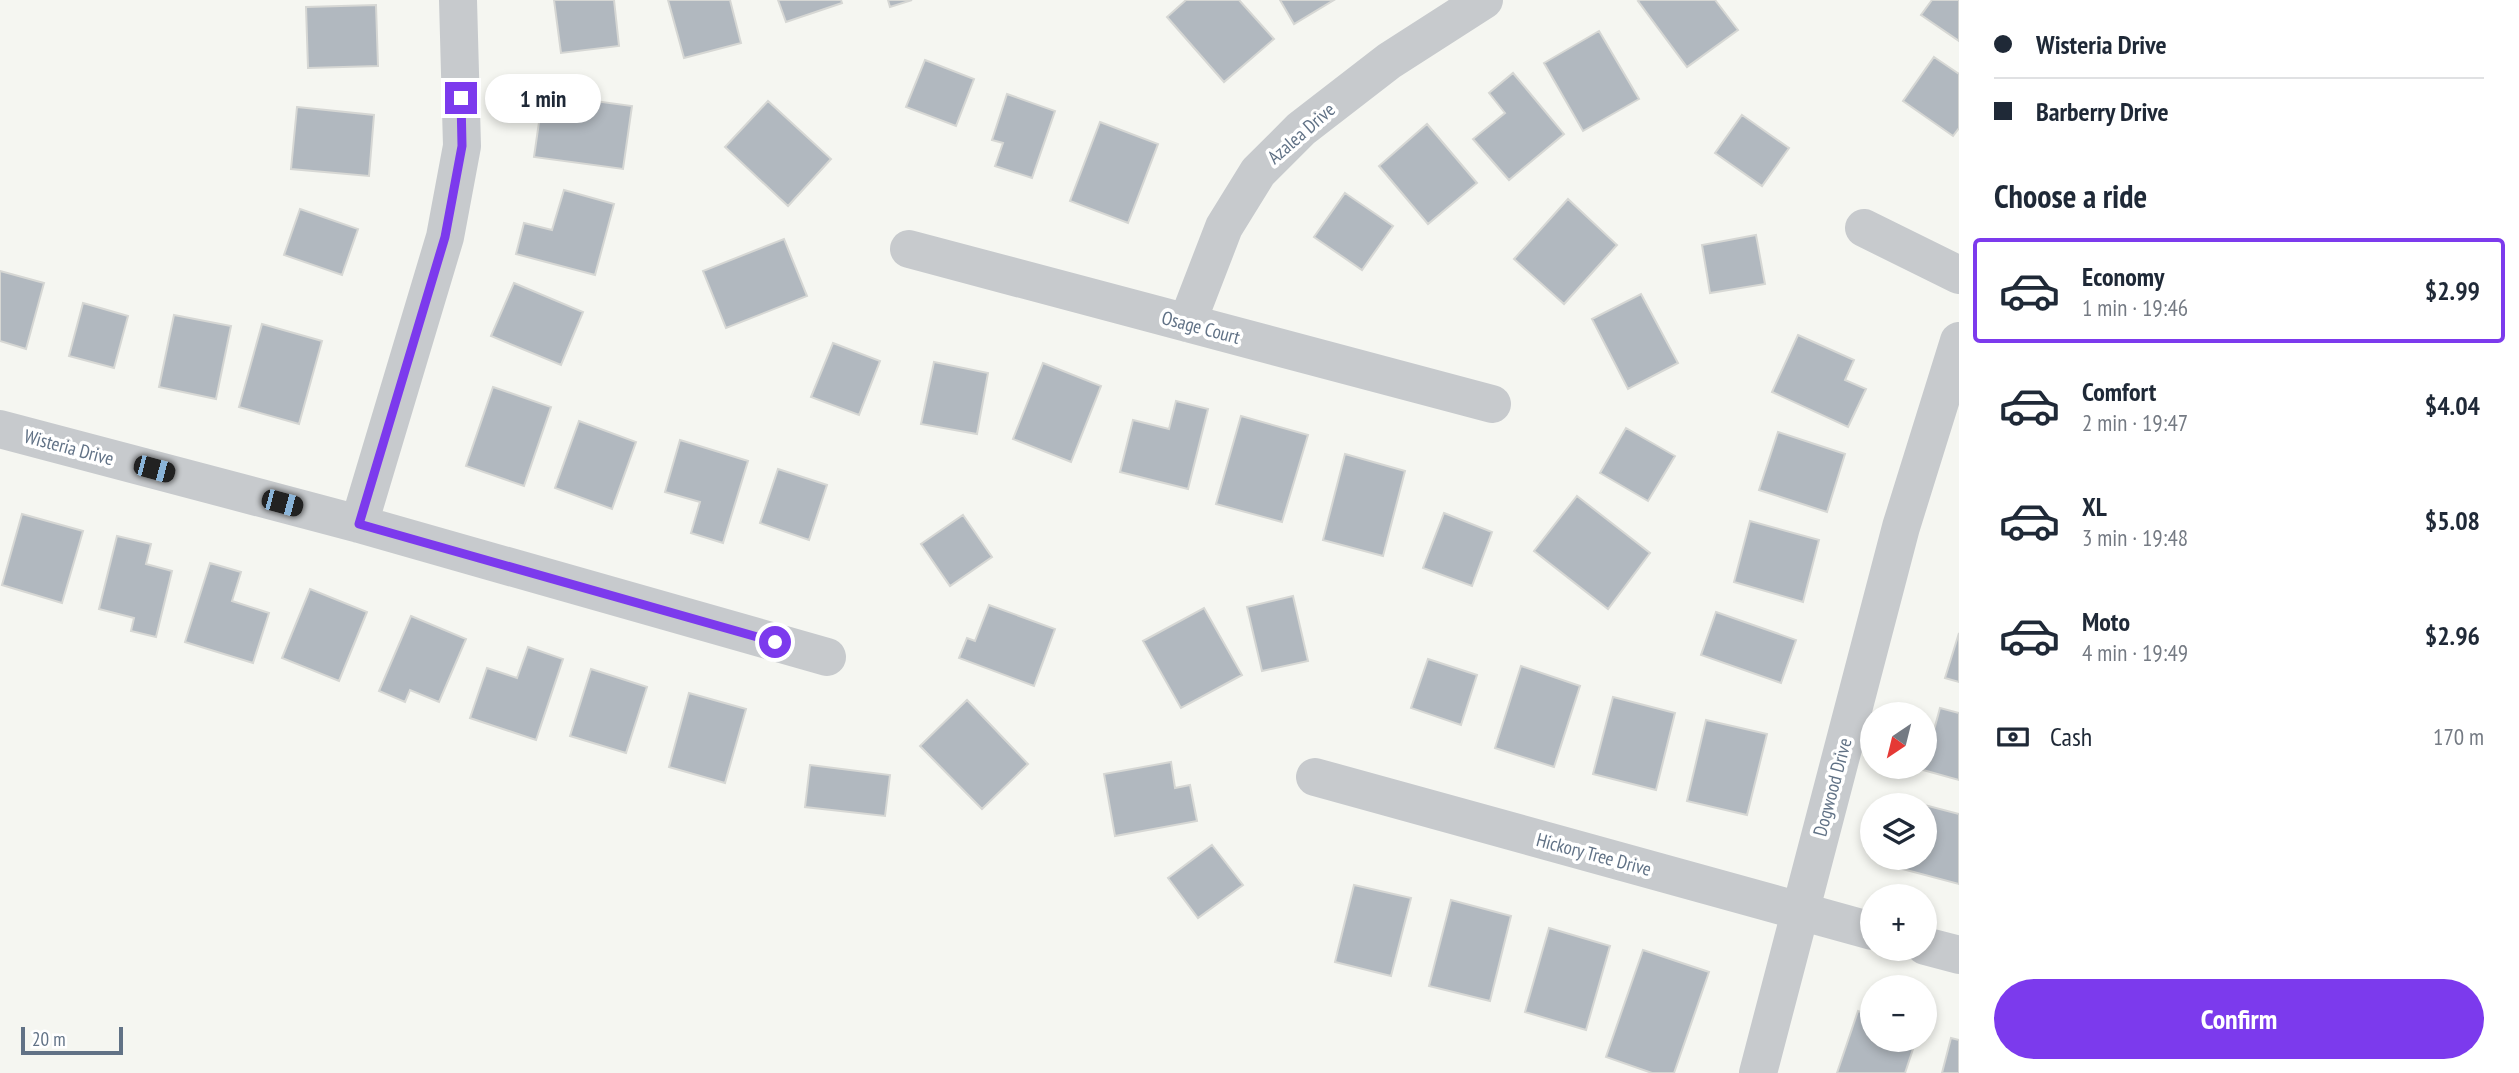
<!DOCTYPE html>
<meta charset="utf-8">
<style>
body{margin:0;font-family:"PT Sans Narrow",sans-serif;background:#f2f2f3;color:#1f2937;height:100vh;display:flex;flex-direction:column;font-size:26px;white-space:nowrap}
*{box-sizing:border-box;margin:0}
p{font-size:23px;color:#747a83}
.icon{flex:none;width:38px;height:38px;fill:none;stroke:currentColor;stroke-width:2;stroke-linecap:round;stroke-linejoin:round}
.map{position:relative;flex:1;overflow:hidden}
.panel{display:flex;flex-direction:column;background:#fff;width:560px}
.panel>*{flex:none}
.hud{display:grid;align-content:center;height:154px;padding:0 35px;background:#fff}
.needle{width:46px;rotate:215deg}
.fabs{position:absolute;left:1860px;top:702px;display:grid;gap:14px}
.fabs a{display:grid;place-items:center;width:77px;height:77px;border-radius:50%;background:#fff;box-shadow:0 4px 10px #0003;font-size:35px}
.scale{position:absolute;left:21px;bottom:18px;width:102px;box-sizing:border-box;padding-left:7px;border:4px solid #617286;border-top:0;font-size:19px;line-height:24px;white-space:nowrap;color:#617286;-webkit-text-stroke:5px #fff;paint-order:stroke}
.end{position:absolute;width:32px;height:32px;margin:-16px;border:9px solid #7c3aed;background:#fff;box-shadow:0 0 0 4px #fff}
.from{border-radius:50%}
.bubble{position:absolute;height:49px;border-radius:24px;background:#fff;box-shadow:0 4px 10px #0003;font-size:23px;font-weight:700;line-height:49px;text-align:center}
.car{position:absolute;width:21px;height:42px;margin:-21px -10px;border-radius:9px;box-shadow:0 0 5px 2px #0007;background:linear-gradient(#222 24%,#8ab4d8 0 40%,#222 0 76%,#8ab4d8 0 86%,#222 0)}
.hud b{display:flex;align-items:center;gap:24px;height:66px;font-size:26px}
.hud b+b{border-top:2px solid #e0e1e3}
.hud i{width:18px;height:18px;background:#1f2937}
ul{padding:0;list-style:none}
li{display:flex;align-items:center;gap:21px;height:105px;margin:0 14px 10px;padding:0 21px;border:4px solid transparent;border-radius:7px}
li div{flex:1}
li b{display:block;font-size:26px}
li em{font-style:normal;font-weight:700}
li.active{border-color:#7c3aed}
li>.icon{width:63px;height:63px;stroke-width:1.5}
h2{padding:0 35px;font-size:32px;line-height:84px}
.pay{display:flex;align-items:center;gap:18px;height:77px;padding:0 35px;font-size:26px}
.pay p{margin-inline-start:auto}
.action{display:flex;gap:14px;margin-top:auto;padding:14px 35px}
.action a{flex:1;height:80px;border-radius:42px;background:#7c3aed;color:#fff;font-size:28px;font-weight:700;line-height:80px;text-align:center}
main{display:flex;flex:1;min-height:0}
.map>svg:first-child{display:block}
.building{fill:#b1b8bf;stroke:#d6d7d4;stroke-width:2}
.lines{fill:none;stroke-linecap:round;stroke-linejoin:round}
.minor{stroke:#c7cacd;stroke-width:38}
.route{stroke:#7c3aed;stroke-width:9}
.labels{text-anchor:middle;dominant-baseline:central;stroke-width:7;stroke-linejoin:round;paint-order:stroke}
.street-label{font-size:19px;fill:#617286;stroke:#fff}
</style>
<main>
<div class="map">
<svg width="1959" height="1073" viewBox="0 0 1959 1073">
<rect width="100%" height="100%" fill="#f5f6f1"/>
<path class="building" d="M554 0H614L619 46 561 53Z
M668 0H730L741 43 684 58Z
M778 0H841L842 3 786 22Z
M888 0H912L890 7Z
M1186 0H1239L1274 39 1224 82 1167 17Z
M1280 0H1334L1294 24Z
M1640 0H1715L1738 30 1687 67 1638 1Z
M1932 0H1959V41L1921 15Z
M376 5 378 66 308 68 306 7Z
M1599 31 1639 99 1583 131 1544 63Z
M1934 57 1959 74V128L1953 136 1903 101Z
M925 60 974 79 956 126 906 107Z
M1513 73 1564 134 1509 180 1473 139 1505 113 1489 93Z
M543 94 632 106 623 169 534 157Z
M1007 94 1055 111 1032 178 995 166 1003 143 992 140Z
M768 101 831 159 788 206 725 147Z
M297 107 374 115 369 176 291 169Z
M1742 115 1789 148 1762 186 1715 153Z
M1100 122 1158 144 1128 223 1070 201Z
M1427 124 1477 183 1428 224 1379 166Z
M564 190 614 204 595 275 516 254 524 223 552 230Z
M1345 193 1393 226 1362 270 1314 237Z
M1568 199 1617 245 1564 304 1514 259Z
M300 209 358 229 342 275 284 255Z
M1756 235 1765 284 1710 293 1702 245Z
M784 239 807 296 726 328 703 271Z
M0 271 44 283 26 349 0 341Z
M514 283 583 312 561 365 491 336Z
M1641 294 1678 363 1628 389 1592 319Z
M83 303 128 316 114 368 69 356Z
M174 315 231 326 216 399 159 387Z
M262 324 322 341 299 424 239 407Z
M1798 335 1854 360 1845 380 1866 389 1848 427 1772 392Z
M833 343 880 361 859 415 811 397Z
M934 362 988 373 977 434 921 424Z
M1043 363 1101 386 1071 462 1013 439Z
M493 387 551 407 524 486 466 466Z
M1176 401 1208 409 1188 489 1120 472 1133 420 1169 429Z
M1241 416 1308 435 1282 522 1216 504Z
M579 421 636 442 612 509 555 488Z
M1626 428 1675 456 1648 501 1600 473Z
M1778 432 1845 454 1827 512 1759 490Z
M680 440 748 461 723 543 691 533 700 502 665 492Z
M1345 454 1405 471 1383 556 1323 540Z
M778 469 827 485 809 540 760 523Z
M1577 496 1650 553 1608 609 1534 551Z
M1444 513 1492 532 1472 586 1423 568Z
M22 514 83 531 62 603 2 585Z
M963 515 992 557 950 586 921 544Z
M1750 521 1819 540 1803 602 1734 582Z
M117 536 151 544 146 564 172 571 156 637 131 631 134 618 99 609Z
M210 563 241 572 232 601 269 613 253 663 185 642Z
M310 589 367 612 339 681 282 658Z
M1293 596 1308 661 1262 671 1247 607Z
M989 605 1055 629 1034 686 959 658 967 638 975 641Z
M1204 608 1242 675 1181 708 1143 641Z
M1716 612 1796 640 1781 683 1701 655Z
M411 616 466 639 439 702 410 690 405 702 379 691Z
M1959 633V682L1945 678Z
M528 647 563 659 536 740 470 718 487 668 517 678Z
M1428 659 1477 675 1461 725 1411 708Z
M1521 666 1580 686 1554 767 1495 748Z
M591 669 647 687 626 753 570 736Z
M689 693 746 709 725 783 669 767Z
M1613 697 1675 713 1656 790 1593 774Z
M967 700 1028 764 982 809 920 746Z
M1940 708 1959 713V780L1923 770Z
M1706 720 1767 734 1747 815 1687 801Z
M1171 762 1175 788 1190 785 1197 821 1115 836 1104 774Z
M810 765 890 775 885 816 805 807Z
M1913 802 1959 814V884L1895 867 1898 858H1925V805H1912Z
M1212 845 1243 885 1198 918 1168 878Z
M1354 885 1411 898 1391 976 1335 962Z
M1451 900 1511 916 1490 1001 1429 986Z
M1549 928 1610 946 1586 1030 1525 1012Z
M1643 950 1709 972 1674 1073H1652L1606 1057Z
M1858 1011 1872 1016V1040H1916L1905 1073H1837Z
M1951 1038 1959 1040V1073H1942Z"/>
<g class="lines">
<path class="minor" d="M1864 228 1959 275
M909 249 1492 404
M1187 323 1224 227 1258 172 1301 129 1389 61 1484 0
M0 429 359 524 827 657
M359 524 445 237 462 146 458 0
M1315 777 1872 931
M1925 946 1959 955
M1758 1073 1901 527 1959 341"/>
</g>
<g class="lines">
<path class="route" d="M461 98 462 146 445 237 359 524 775 642"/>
</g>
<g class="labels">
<g class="street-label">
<text transform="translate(1301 133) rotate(-41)">Azalea Drive</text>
<text transform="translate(1201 327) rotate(15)">Osage Court</text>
<text transform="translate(69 447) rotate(15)">Wisteria Drive</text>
<text transform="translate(1832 787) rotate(-75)">Dogwood Drive</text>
<text transform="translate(1594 854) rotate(15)">Hickory Tree Drive</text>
</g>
</g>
</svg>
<div class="fabs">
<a><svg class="needle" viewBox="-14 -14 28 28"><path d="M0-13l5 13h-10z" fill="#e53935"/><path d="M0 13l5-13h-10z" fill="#747a83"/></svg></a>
<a><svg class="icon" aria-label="layers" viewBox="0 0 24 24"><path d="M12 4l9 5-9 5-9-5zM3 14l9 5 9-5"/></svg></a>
<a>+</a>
<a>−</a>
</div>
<div class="scale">20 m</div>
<i class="end from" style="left:775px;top:642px"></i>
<i class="end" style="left:461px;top:98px"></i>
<div class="bubble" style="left:485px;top:74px;width:116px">1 min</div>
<i class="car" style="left:154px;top:469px;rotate:105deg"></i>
<i class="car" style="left:282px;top:503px;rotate:105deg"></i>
</div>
<section class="panel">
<div class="hud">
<b><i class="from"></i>Wisteria Drive</b>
<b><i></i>Barberry Drive</b>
</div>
<h2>Choose a ride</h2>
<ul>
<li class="active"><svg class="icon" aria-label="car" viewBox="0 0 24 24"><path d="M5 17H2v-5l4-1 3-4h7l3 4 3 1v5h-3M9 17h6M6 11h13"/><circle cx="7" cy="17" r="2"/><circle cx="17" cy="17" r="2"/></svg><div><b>Economy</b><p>1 min · 19:46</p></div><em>$2.99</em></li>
<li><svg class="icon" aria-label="car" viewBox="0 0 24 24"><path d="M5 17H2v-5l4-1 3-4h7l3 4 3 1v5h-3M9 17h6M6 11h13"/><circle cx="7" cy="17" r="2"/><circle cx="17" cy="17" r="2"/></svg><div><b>Comfort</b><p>2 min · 19:47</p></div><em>$4.04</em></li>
<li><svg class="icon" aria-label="car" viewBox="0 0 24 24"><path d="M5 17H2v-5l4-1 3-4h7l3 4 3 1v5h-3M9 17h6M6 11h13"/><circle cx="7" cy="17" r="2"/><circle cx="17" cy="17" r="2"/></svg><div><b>XL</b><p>3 min · 19:48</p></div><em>$5.08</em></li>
<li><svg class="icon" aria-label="car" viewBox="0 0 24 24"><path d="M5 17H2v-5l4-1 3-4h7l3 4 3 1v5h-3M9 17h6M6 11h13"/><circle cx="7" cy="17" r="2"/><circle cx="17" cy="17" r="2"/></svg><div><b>Moto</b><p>4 min · 19:49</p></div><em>$2.96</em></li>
</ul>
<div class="pay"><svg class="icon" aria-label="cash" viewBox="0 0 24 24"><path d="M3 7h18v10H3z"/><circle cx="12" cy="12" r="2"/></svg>Cash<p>170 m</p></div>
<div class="action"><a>Confirm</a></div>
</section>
</main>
